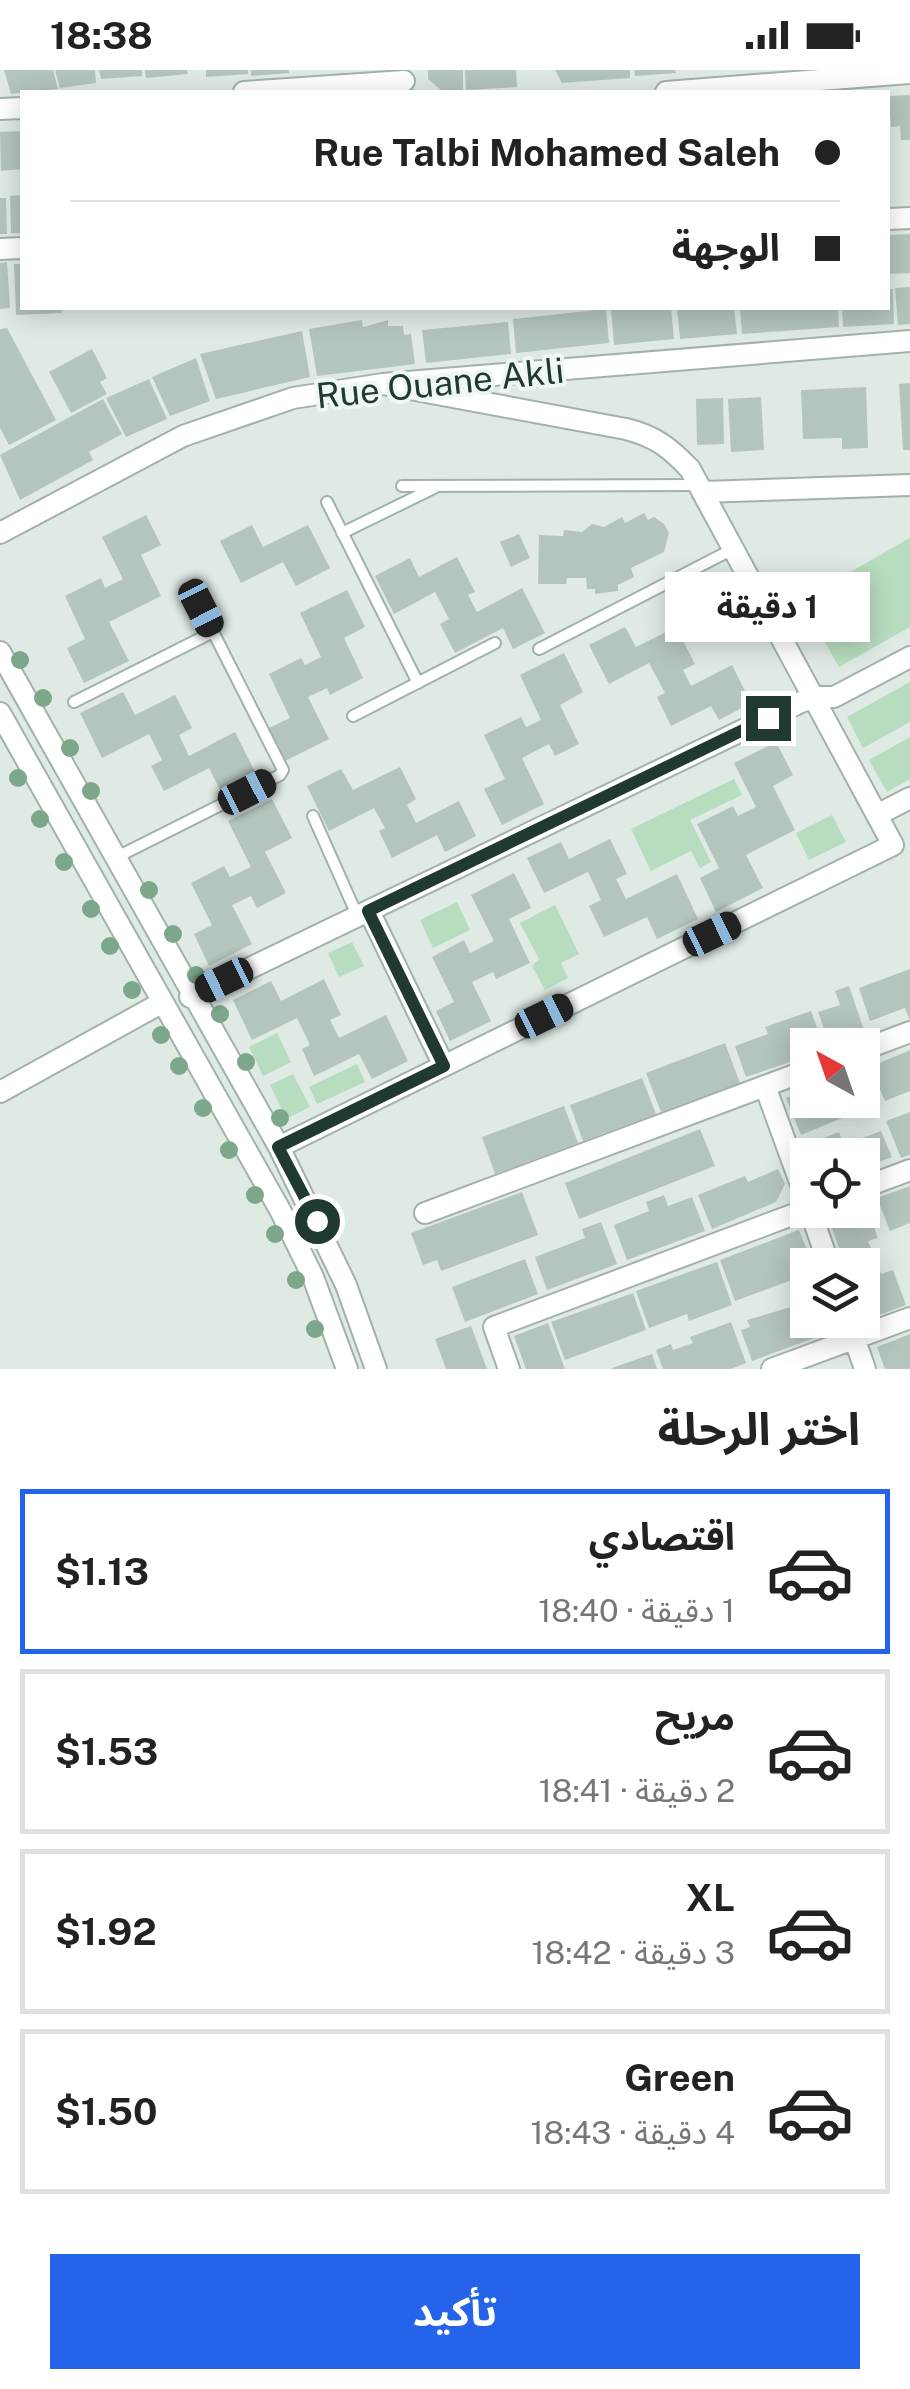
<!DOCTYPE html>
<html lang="ar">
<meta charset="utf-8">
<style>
body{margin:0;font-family:"Public Sans","Noto Sans Arabic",sans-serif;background:#f2f2f2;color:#222;direction:rtl;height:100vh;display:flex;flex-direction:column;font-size:38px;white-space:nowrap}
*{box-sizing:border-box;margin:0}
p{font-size:32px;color:#767676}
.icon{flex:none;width:55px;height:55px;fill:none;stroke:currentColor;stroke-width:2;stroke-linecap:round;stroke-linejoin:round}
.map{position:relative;height:1299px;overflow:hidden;direction:ltr}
.details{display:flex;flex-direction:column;background:#fff;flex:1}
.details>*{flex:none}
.hud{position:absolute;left:20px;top:20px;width:870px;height:220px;border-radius:0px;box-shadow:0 5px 25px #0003;direction:rtl;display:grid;align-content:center;height:220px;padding:0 50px;background:#fff}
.needle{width:65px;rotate:320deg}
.controls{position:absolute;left:790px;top:958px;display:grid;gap:20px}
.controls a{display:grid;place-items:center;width:90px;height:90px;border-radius:0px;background:#fff;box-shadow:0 5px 25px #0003;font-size:50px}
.end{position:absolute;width:45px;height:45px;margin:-22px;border:12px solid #203a31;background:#fff;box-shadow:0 0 0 5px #fff}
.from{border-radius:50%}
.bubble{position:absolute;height:70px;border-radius:0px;background:#fff;box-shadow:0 5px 25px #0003;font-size:32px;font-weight:700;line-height:70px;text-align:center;direction:rtl}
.car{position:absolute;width:30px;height:60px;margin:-30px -15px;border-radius:12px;box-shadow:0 0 8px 2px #0007;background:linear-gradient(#222 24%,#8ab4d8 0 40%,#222 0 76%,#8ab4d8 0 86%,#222 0)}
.hud b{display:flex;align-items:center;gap:35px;height:95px;font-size:38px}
.hud b+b{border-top:2px solid #e0e0e0}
.hud i{width:25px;height:25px;background:#222}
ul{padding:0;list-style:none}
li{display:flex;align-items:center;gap:30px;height:165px;margin:0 20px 15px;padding:0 30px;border:5px solid #e0e0e0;border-radius:0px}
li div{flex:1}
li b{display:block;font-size:38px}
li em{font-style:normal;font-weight:700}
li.active{border-color:#2563eb}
li>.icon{width:90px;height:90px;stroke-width:1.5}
h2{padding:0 50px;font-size:45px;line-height:120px}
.primary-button{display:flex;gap:20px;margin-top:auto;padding:20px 50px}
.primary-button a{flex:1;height:115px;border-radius:0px;background:#2563eb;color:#fff;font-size:40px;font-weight:700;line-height:115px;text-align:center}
.status{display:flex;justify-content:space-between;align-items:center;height:70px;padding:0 50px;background:#fff;direction:ltr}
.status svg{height:28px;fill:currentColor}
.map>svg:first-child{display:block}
.green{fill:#b7dcbf}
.building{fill:#b4c5bd}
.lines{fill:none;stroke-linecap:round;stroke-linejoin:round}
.service-casing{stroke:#a2b2ab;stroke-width:14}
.minor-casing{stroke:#a2b2ab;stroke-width:24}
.service{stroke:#fff;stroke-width:10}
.minor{stroke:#fff;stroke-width:20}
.tree{fill:#7ca78b}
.route{stroke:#203a31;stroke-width:12}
.labels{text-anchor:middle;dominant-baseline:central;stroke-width:8;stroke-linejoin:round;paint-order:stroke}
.street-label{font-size:35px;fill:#203a31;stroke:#eff7f2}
</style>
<div class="status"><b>18:38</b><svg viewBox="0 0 49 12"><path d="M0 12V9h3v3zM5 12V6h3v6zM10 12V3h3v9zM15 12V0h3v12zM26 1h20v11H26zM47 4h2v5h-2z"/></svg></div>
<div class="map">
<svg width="910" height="1299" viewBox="0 0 910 1299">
<rect width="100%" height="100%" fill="#dfeae4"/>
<path class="green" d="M910 468V557L839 597 801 530Z
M910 612V652L863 678 847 647Z
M910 667V709L887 722 869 690Z
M734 709 742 725 690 750 711 792 700 798 691 781 651 801 631 759Z
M832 745 846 772 809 790 796 763Z
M457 832 470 860 433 878 420 850Z
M555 835 579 884 561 893 568 908 545 920 532 896 539 889 520 853Z
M352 872 364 896 339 907 328 883Z
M277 963 291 992 263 1006 249 977Z
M357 994 365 1012 317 1034 309 1017Z
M293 1004 310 1037 286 1049 270 1015Z"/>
<path class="building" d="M4 0H53L58 19 11 24Z
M55 0H95L96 13 60 18Z
M99 0H142V6L101 9Z
M145 0H187L188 4 146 8Z
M206 0H248V4L206 7Z
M251 0H289V3L251 6Z
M428 0H463V20L442 21 428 9Z
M465 0H516L517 17 466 20Z
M555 0H630V8L562 13Z
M634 0H675L676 3 635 6Z
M910 25V70H901L900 56 891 57 889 26Z
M22 61V99L1 101 0 62Z
M22 125V163H11L10 126Z
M0 128H6L7 164H0Z
M910 164V203L888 204V165Z
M7 192 10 238 0 239V193Z
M14 194H22V238H62V243L16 245Z
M910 217V254L898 255 895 218Z
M888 219H893L894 254 843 257 842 238H888Z
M671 238 674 269 614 275 611 239Z
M677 238H734L737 264 680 269Z
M740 238H838L839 257 742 264Z
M606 239 609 273 516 283 513 249Z
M362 250 363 257 388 250V256H403L404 265 411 264 415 294 317 306 309 259Z
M508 252 511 284 426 293 422 260Z
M7 258 56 350 9 375 0 358V259Z
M302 261 310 307 216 329 200 284Z
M92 279 107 308 100 312 107 324 71 343 49 302Z
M196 288 210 331 170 346 152 307Z
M149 309 167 349 126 367 106 328Z
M910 313V380H903L899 314Z
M866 317 868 378 842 379V368L803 369 801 320Z
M761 327 764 380 731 382 728 329Z
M723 328 724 374 697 375 696 329Z
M103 329 122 364 89 382 93 390 20 430 0 385Z
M644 443 648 450 654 447 664 454 669 463 664 482 631 498 634 507 618 515V521L595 524V519H587L586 508H567L566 514H538L539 465 563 466 564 460 582 462 592 454 604 457 622 447 625 453Z
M146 445 161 475 141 485 161 526 109 552 129 591 84 613 67 578 85 569 65 526 101 508 105 518 123 509 102 467Z
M252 455 263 477 308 455 330 498 296 516 283 492 241 513 220 471Z
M519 464 530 488 511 497 500 472Z
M457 487 475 522 468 525 477 542 522 518 545 563 513 579 503 558 455 583 440 554 449 549 435 522 394 544 375 506 410 488 419 507Z
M347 520 365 557 344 568 363 608 330 625 327 618 308 627 329 669 285 691 269 658 290 648 269 604 301 588 305 595 321 587 300 543Z
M625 557 636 577 676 557 695 594 683 600 691 616 732 595 751 633 719 650 711 636 671 656 657 627 665 623 649 593 609 614 589 575Z
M564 583 583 622 560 635 579 674 555 686 549 674 522 688 544 734 502 755 484 719 505 709 484 665 521 647 526 657 541 650 520 605Z
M123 622 135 645 175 625 192 658 179 665 189 686 235 662 257 706 222 724 209 698 164 721 151 696 162 690 149 664 102 688 80 643Z
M776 672 793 705 773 716 795 760 746 785 763 818 716 842 700 808 719 798 697 754 733 736 738 746 756 737 734 693Z
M400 697 416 729 407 735 416 753 459 731 476 766 445 782 437 765 392 788 379 761 385 758 374 738 329 761 307 716 341 699 353 720Z
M272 729 292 768 265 782 286 823 257 838 251 826 232 835 252 874 209 896 194 864 212 855 191 813 224 796 230 807 251 797 228 751Z
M610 769 627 804 616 809 626 829 677 804 698 849 657 869 647 847 604 867 589 836 601 830 588 802 544 823 527 788 561 772 569 789Z
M514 803 531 838 509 849 530 893 496 909 493 902 472 912 491 951 450 971 436 941 454 932 432 887 464 870 470 883 494 871 471 825Z
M910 899V950L905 938 870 951 859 918Z
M324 909 341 945 330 950 339 968 386 945 408 991 372 1009 359 984 314 1006 302 979 310 975 297 948 252 970 233 930 271 911 281 931Z
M849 916 865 963 830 975 818 942 840 935 835 921Z
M811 941 823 975H808V986L746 1007 735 976 768 964 765 957Z
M725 973 740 1013 661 1042 646 1003Z
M910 980V1021L885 1031 870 997Z
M863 1001 876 1034 801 1065 786 1028 808 1020V1030H862Z
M642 1008 656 1044 583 1071 570 1035Z
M564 1036 578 1073 495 1104 482 1067Z
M910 1042V1085L901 1088 886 1051Z
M700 1059 715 1096 579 1149 565 1113Z
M881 1061 892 1087 862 1098V1085H808L807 1105 797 1078 839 1062 844 1075Z
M778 1099 785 1114 776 1132 712 1159 698 1125 745 1106 748 1112Z
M910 1116V1153L890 1161 877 1128Z
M522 1122 538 1165 441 1201 437 1190 423 1195 411 1163Z
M664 1125 668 1136 692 1127 705 1161 627 1190 614 1155 649 1141 646 1132Z
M863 1127 878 1168 868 1171 873 1183 845 1194 828 1147 862 1140Z
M601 1152 617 1194 547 1220 535 1187 585 1168 582 1159Z
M799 1160 813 1195H808V1204L735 1231 720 1190Z
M525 1189 538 1224 465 1252 452 1217Z
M876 1190 881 1204 893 1200 906 1235 866 1250 862 1195Z
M717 1192 732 1235 689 1251 687 1244 649 1258 636 1221Z
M633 1223 646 1260 565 1290 551 1252Z
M808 1232V1250H833L836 1260 752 1291 741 1260 750 1257 747 1250Z
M731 1252 746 1293 731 1299H663L656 1280 671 1274 673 1280 693 1273 690 1267Z
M548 1253 565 1299H526L514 1266Z
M471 1256 487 1299H446L435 1269Z
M910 1264V1299H885L877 1277Z
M652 1284 657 1299H612V1298Z"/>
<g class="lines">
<g class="service-casing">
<path id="service" d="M402 416 697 415
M327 432 418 613
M342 463 434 418
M539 579 733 479
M74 632 213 562
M353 646 495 573
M313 746 357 845
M113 789 280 705 283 700 201 538"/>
</g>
<g class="minor-casing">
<path id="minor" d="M244 22 404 11
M666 22 910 3
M0 39 22 38
M888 149 910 148
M0 179 22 178
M702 422 910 415
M0 463 183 366 293 328 383 314 910 271
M0 582 279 1077 346 1215 376 1299
M0 643 280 1140 313 1207 347 1299
M877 745 910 728
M369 841 444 996
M190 927 801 632 815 627H834L910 587
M862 980 910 962
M765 1016 808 1134
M0 1022 163 932
M279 1077 893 775 690 399C670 378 655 366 626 359L383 314
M862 1118 910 1100
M810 1140 829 1195
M425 1143 808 1000
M848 1250 865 1299
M509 1299 494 1257 808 1139
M772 1299 910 1248"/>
</g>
<use href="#service" class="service"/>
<use href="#minor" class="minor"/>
</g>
<g class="tree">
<circle cx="20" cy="590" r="9"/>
<circle cx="43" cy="628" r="9"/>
<circle cx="70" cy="678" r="9"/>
<circle cx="18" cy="708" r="9"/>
<circle cx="91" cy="721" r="9"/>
<circle cx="40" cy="749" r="9"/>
<circle cx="64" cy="792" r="9"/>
<circle cx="149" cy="820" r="9"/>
<circle cx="91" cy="839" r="9"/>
<circle cx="173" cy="864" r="9"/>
<circle cx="110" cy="876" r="9"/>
<circle cx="196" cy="905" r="9"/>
<circle cx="132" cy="920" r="9"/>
<circle cx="220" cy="944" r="9"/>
<circle cx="161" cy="965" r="9"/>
<circle cx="246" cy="992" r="9"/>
<circle cx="179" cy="996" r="9"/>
<circle cx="203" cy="1038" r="9"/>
<circle cx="280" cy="1048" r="9"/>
<circle cx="229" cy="1080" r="9"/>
<circle cx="255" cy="1125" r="9"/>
<circle cx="275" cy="1164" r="9"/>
<circle cx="296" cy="1210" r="9"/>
<circle cx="315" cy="1259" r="9"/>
</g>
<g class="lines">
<path class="route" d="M317 1151 278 1077 444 996 368 841 768 648"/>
</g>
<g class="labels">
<g class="street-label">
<text transform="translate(440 313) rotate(-6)">Rue Ouane Akli</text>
</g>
</g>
</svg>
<div class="controls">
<a><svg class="needle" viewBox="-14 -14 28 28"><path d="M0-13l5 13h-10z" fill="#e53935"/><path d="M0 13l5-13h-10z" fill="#767676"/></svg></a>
<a><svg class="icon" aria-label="locate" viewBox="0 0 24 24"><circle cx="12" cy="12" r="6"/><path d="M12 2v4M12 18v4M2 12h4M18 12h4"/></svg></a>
<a><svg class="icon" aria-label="layers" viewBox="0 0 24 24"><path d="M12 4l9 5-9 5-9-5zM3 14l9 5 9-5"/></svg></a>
</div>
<i class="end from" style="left:317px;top:1151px"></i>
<i class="end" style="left:768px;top:648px"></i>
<div class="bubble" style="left:665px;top:502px;width:205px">1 دقيقة</div>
<i class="car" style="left:201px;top:538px;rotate:153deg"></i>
<i class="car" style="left:247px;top:722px;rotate:63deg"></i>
<i class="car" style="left:712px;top:864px;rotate:64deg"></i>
<i class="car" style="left:224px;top:910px;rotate:244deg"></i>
<i class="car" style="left:544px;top:946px;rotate:64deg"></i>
<div class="hud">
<b><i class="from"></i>Rue Talbi Mohamed Saleh</b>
<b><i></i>الوجهة</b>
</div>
</div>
<section class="details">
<h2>اختر الرحلة</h2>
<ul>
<li class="active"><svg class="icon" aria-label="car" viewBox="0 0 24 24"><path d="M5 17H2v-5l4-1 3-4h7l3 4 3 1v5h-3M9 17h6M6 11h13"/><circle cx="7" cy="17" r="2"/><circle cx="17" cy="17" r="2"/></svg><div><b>اقتصادي</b><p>1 دقيقة · 18:40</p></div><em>$1.13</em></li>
<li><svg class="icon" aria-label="car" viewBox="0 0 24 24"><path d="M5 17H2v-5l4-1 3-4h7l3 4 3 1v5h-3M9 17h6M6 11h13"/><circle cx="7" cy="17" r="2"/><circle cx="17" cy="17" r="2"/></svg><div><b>مريح</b><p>2 دقيقة · 18:41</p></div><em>$1.53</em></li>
<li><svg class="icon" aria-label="car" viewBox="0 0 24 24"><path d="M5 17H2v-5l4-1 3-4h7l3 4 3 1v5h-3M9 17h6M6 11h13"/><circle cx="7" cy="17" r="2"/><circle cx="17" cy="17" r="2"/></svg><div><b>XL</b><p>3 دقيقة · 18:42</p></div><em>$1.92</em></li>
<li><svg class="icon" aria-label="car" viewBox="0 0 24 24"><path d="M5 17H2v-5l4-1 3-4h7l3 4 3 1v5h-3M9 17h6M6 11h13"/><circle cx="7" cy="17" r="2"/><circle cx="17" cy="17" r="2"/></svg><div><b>Green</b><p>4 دقيقة · 18:43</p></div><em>$1.50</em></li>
</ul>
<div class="primary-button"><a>تأكيد</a></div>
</section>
